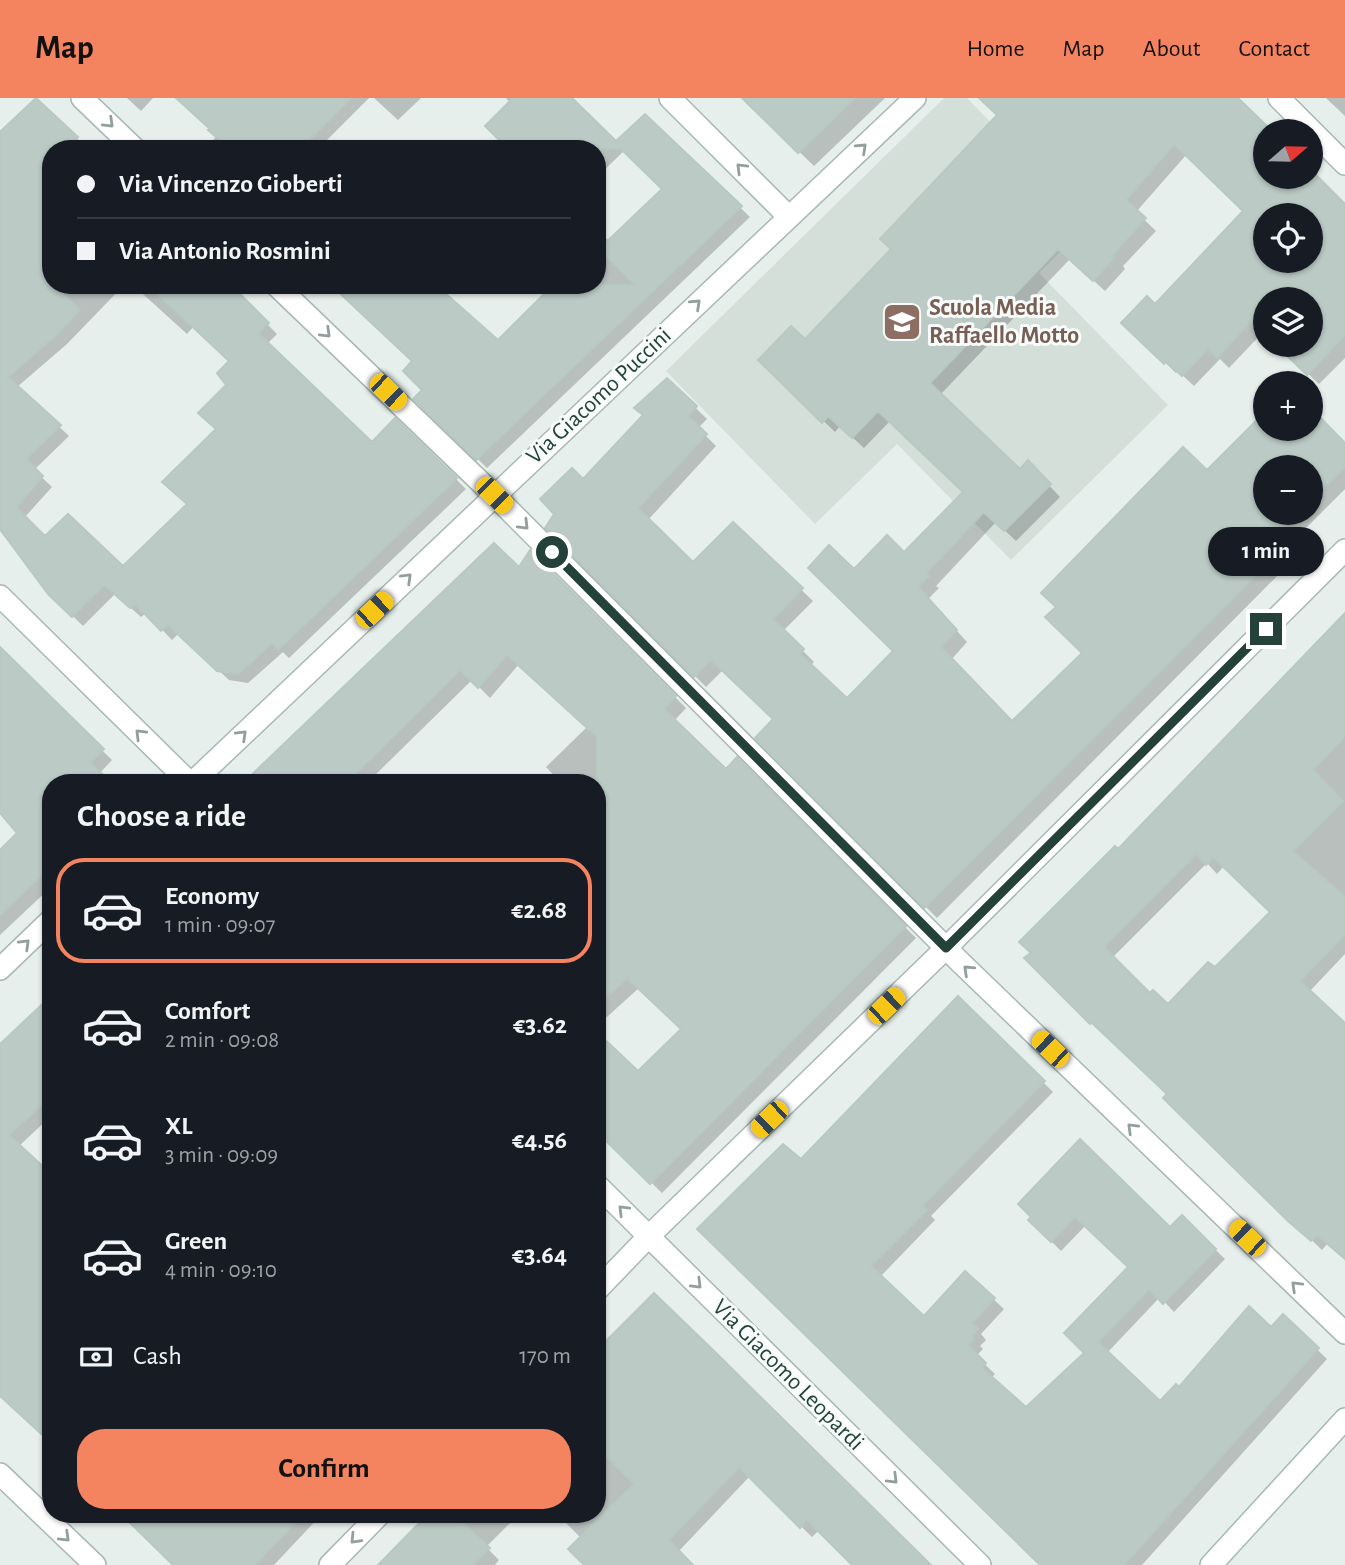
<!DOCTYPE html>
<meta charset="utf-8">
<style>
body{margin:0;font-family:"Alegreya Sans",sans-serif;background:#20242c;color:#f1f3f6;height:100vh;display:flex;flex-direction:column;font-size:26px;white-space:nowrap}
*{box-sizing:border-box;margin:0}
p{font-size:23px;color:#9ea1a6}
.icon{flex:none;width:38px;height:38px;fill:none;stroke:currentColor;stroke-width:2;stroke-linecap:round;stroke-linejoin:round}
.map{position:relative;flex:1;overflow:hidden}
.sheet{position:absolute;left:42px;top:676px;width:564px;height:749px;display:flex;flex-direction:column;background:#171b24;border-radius:28px;box-shadow:0 2px 5px #0004}
.sheet>*{flex:none}
.banner{position:absolute;left:42px;top:42px;width:564px;height:154px;border-radius:28px;box-shadow:0 2px 5px #0004;display:grid;align-content:center;height:154px;padding:0 35px;background:#171b24}
.needle{width:46px;rotate:70deg}
.fabs{position:absolute;left:1253px;top:21px;display:grid;gap:14px}
.fabs a{display:grid;place-items:center;width:70px;height:70px;border-radius:50%;background:#171b24;box-shadow:0 2px 5px #0004;font-size:35px}
.end{position:absolute;width:32px;height:32px;margin:-16px;border:9px solid #24423a;background:#fff;box-shadow:0 0 0 4px #fff}
.from{border-radius:50%}
.bubble{position:absolute;height:49px;border-radius:24px;background:#171b24;box-shadow:0 2px 5px #0004;font-size:23px;font-weight:700;line-height:49px;text-align:center}
.car{position:absolute;width:21px;height:42px;margin:-21px -10px;border-radius:9px;box-shadow:0 0 5px 2px #0007;background:linear-gradient(#f5c518 24%,#345 0 40%,#f5c518 0 76%,#345 0 86%,#f5c518 0)}
.banner b{display:flex;align-items:center;gap:24px;height:66px;font-size:26px}
.banner b+b{border-top:2px solid #363941}
.banner i{width:18px;height:18px;background:#f1f3f6}
ul{padding:0;list-style:none}
li{display:flex;align-items:center;gap:21px;height:105px;margin:0 14px 10px;padding:0 21px;border:4px solid transparent;border-radius:28px}
li div{flex:1}
li b{display:block;font-size:26px}
li em{font-style:normal;font-weight:700}
li.current{border-color:#f4845f}
li>.icon{width:63px;height:63px;stroke-width:1.5}
h2{padding:0 35px;font-size:32px;line-height:84px}
.pay{display:flex;align-items:center;gap:18px;height:77px;padding:0 35px;font-size:26px}
.pay p{margin-inline-start:auto}
.action{display:flex;gap:14px;margin-top:auto;padding:14px 35px}
.action a{flex:1;height:80px;border-radius:28px;background:#f4845f;color:#111;font-size:28px;font-weight:700;line-height:80px;text-align:center}
header{display:flex;align-items:center;gap:42px;box-sizing:border-box;height:98px;padding:0 35px;background:#f4845f;color:#111}
header strong{font-size:33px}
nav{display:flex;gap:38px;margin-inline-start:auto;font-size:24px}
.map>svg:first-child{display:block}
.built{fill:#d4dfda}
.shadow{fill:#0003;fill-rule:evenodd}
.building{fill:#bbcac4;stroke:#b8c9c2;stroke-width:2;fill-rule:evenodd}
.lines{fill:none;stroke-linecap:round;stroke-linejoin:round}
.street-casing{stroke:#a8b8b2;stroke-width:24}
.secondary-casing{stroke:#a4bbb3;stroke-width:24}
.street{stroke:#fff;stroke-width:21}
.secondary{stroke:#fff;stroke-width:21}
.oneway{stroke:#92a09c}
.route{stroke:#24423a;stroke-width:9}
.labels{text-anchor:middle;dominant-baseline:central;stroke-width:6;stroke-linejoin:round;paint-order:stroke}
.education-label{font-size:24px;font-weight:bold;fill:#785e54;stroke:#f7fbf9;text-anchor:start}
.street-label{font-size:24px;fill:#24423a;stroke:#f7fbf9}
</style>
<header>
<strong>Map</strong>
<nav><a>Home</a><a>Map</a><a>About</a><a>Contact</a></nav>
</header>
<div class="map">
<svg width="1345" height="1467" viewBox="0 0 1345 1467">
<rect width="100%" height="100%" fill="#e6efeb"/>
<path class="built" d="M944 0H967L1089 125 1039 175 1168 307 1011 462 897 346 815 426 666 273Z"/>
<path class="shadow" d="M127 0H153L141 13Z
M233 0H369L322 47 326 51H204L217 38Z
M374 0H421L398 22Z
M506 0H570L616 45 645 18 750 119 487 370 416 301 425 292 414 263 498 244 597 187V131L610 144 664 91 625 52 597 79V51L510 5Z
M744 0H885L814 68Z
M1001 0H1235L1269 33H1265V79H1311V75L1345 108V260L1319 286 1278 247H1311V201H1265V235L1264 233 1229 270 1220 261 1194 288 1178 273 1176 275 1135 236 1156 209 1245 113 1187 56 1136 114 1156 133 1123 168 1125 171 1105 193 1070 161 940 297 1020 374 1028 365 1060 399 1016 443 996 424 936 488 939 490 928 501 967 544 951 562 1013 626 1084 555 1207 374 1265 316V331H1311V312L1345 347V391L1285 451 1294 461 937 820 758 640 775 622 723 572 706 589 547 429 583 383 644 318 667 282 707 321 698 330 716 348 648 422 693 467 733 426 813 503 783 533 814 564 810 568 847 602 896 553 854 474 904 456 965 395 890 323 864 350 840 328 835 334 760 262 805 243 893 152 1000 18ZM1265 117H1311V163H1265ZM1265 369H1311V415H1265Z
M1326 0H1345V18Z
M37 1 87 50 51 51V187H124L67 246 17 289 69 338 34 372 52 389 24 420 45 440 123 471 189 407 218 332 229 287 232 264 194 228 187 236 133 187H228L277 236 267 246 372 346 395 322 466 391 289 560 283 554 248 585 229 582 179 535 172 542 146 515 141 519 115 496 83 528 49 495 0 433V37Z
M494 447 519 471 530 454 686 610 674 623 726 673 737 662 916 840 662 1095 597 1031V936L638 975 683 931 640 889 597 928V684H560L546 669 587 629 519 566 490 600 472 582 368 684H246Z
M1345 519V856L1309 894 1345 928V1160L1328 1145 1322 1152 1175 1010 1169 996 1102 933 1101 934 1027 860 1118 754ZM1207 765 1217 776 1224 768 1272 814 1215 871 1168 909 1150 898 1112 860Z
M0 552 112 662 99 676 108 684H51V789L0 837V754L19 735 0 712Z
M51 900V1018L18 1049 0 1296V949Z
M958 900 1053 994 931 1118 935 1122 880 1179 924 1221 965 1175 1004 1211 981 1236 986 1242 980 1248 983 1251 976 1258 995 1276 991 1280 1026 1311 1087 1255 1130 1169 1086 1127 1061 1153 1030 1122 1033 1119 1020 1106 1170 1131 1182 1119 1225 1161 1174 1214 1160 1199 1107 1255 1161 1306 1271 1231 1283 1218 1327 1261 1142 1467H1042L801 1064Z
M654 1197 929 1467H854L819 1432 812 1439 750 1378 678 1454 691 1467H587L581 1440 557 1416H597V1255Z
M125 1416H212L218 1421 223 1416H322L274 1467H176Z
M431 1416H519L486 1449 499 1462 495 1467H381Z"/>
<path class="building" d="M36 0 78 39 66 51H51V187H54L80 212 56 237 8 279 61 327 26 361 43 378 16 409 45 438 68 416 123 468 187 406 162 384 216 331 198 315 226 287 217 275 229 263 148 187H231L269 225 258 235 372 344 395 320 457 380 278 552 272 545 238 576 217 573 168 527 161 533 135 506 130 510 104 487 72 519 48 496 0 431V34Z
M176 0H351L300 51H230L208 32 210 31Z
M513 0H572L616 43 645 16 742 108 476 362 413 301 422 292 403 273 412 263 331 187H436L498 242 553 187H636L599 151 662 91 621 51H508L485 28Z
M742 0H855L798 55Z
M979 0H1238L1272 33H1265V79H1311V72L1345 106V237L1307 277 1276 247H1311V201H1265V237L1251 223 1217 260 1208 251 1182 278 1166 263 1164 266 1121 225 1147 198 1155 206 1243 113 1174 46 1126 102 1146 120 1113 156 1115 159 1093 183 1058 151 930 285 1020 371 1028 362 1051 386 1004 433 984 414 926 475 929 478 918 489 957 532 941 549 1012 623 1082 555 1045 519 1056 509 1041 495 1183 349 1207 372 1265 314V331H1311V310L1345 345V369L1311 403V369H1265V415H1299L1275 438 1285 448 924 810 755 640 773 621 711 562 694 579 545 430 554 416 540 401 572 370 583 381 643 317 634 310 667 280 697 308 688 318 707 336 638 410 693 464 733 424 803 490 773 521 804 551 800 556 847 600 893 553 808 470 829 447 854 471 887 437 904 454 963 394 878 313 852 340 828 318 822 325 758 262 791 228 805 241 891 151 880 141 997 17ZM1265 117H1311V163H1265Z
M494 445 519 469 530 452 676 598 664 611 726 671 737 659 906 828 650 1086 597 1034V934L638 973 681 931 627 880 597 908V639L507 557 478 590 460 572 347 684H244Z
M1345 515V638L1313 672 1343 703 1293 753 1345 799V836L1300 883 1345 925V1161L1317 1137 1311 1143 1288 1123 1163 1000 1167 996 1091 924 1090 926 1024 860 1031 855 1019 844 1115 748 1118 751ZM1196 756 1206 767 1213 759 1270 814 1215 869 1208 864 1168 906 1153 892 1150 895 1104 849Z
M0 549 104 651 90 665 111 684H51V777L47 772 0 817V752L17 735 0 715Z
M51 898V998L9 1037 51 1076V1345L0 1298V946Z
M958 898 1045 983 922 1108 927 1112 871 1168 924 1218 965 1173 995 1200 972 1225 978 1231 972 1238 974 1240 968 1247 986 1265 982 1270 1026 1309 1084 1255 1064 1235 1128 1169 1075 1119 1051 1144 1028 1122 1031 1119 1018 1106 1080 1041 1170 1129 1182 1117 1216 1151 1163 1206 1149 1191 1098 1244 1160 1303 1176 1286 1179 1289 1249 1208 1271 1229 1283 1216 1319 1250 1124 1467H1040L697 1131 783 1046 801 1061Z
M654 1195 713 1252 931 1467H852L807 1422 800 1430 739 1369 669 1442 693 1467H584L568 1451 634 1386 597 1349V1252Z
M121 1416H303L255 1467H173Z
M428 1416H454L490 1450 473 1467H378Z"/>
<g class="lines">
<g class="street-casing">
<path id="street" d="M82 0 135 51
M670 0 789 119
M1279 0 1345 66
M276 187 494 397 960 864 1345 1235
M0 498 189 684
M193 684 915 0
M0 871 51 822
M597 1087 980 1467
M597 1192 649 1138 946 850 1345 452
M0 1376 95 1467
M330 1467 380 1416"/>
</g>
<g class="secondary-casing">
<path id="secondary" d="M1211 1467 1345 1321"/>
</g>
<use href="#street" class="street"/>
<use href="#secondary" class="secondary"/>
</g>
<defs><path id="oneway-chevron" d="M-2-3.5L2.5 0L-2 3.5" fill="none" stroke-width="1.6" stroke-linecap="round" stroke-linejoin="round" transform="scale(1.75)"/></defs>
<g class="oneway">
<use href="#oneway-chevron" transform="translate(109 25) rotate(44)"/>
<use href="#oneway-chevron" transform="translate(862 50) rotate(-43)"/>
<use href="#oneway-chevron" transform="translate(741 70) rotate(-135)"/>
<use href="#oneway-chevron" transform="translate(696 206) rotate(-43)"/>
<use href="#oneway-chevron" transform="translate(326 235) rotate(44)"/>
<use href="#oneway-chevron" transform="translate(524 427) rotate(45)"/>
<use href="#oneway-chevron" transform="translate(407 480) rotate(-44)"/>
<use href="#oneway-chevron" transform="translate(140 636) rotate(-135)"/>
<use href="#oneway-chevron" transform="translate(242 637) rotate(-44)"/>
<use href="#oneway-chevron" transform="translate(25 846) rotate(-44)"/>
<use href="#oneway-chevron" transform="translate(968 872) rotate(-137)"/>
<use href="#oneway-chevron" transform="translate(1132 1030) rotate(-136)"/>
<use href="#oneway-chevron" transform="translate(623 1112) rotate(-135)"/>
<use href="#oneway-chevron" transform="translate(697 1186) rotate(45)"/>
<use href="#oneway-chevron" transform="translate(1296 1188) rotate(-136)"/>
<use href="#oneway-chevron" transform="translate(893 1381) rotate(45)"/>
<use href="#oneway-chevron" transform="translate(65 1439) rotate(44)"/>
<use href="#oneway-chevron" transform="translate(355 1441) rotate(134)"/>
</g>
<g class="lines">
<path class="route" d="M552 454 946 850 1266 531"/>
</g>
<defs>
<g id="school-square" transform="scale(2.0125)"><rect x="-9" y="-9" width="18" height="18" rx="4" fill="#8d6e63" stroke="#f7fbf9"/><path d="M0-5L7-2L0 1L-7-2ZM-4 1L0 2.5L4 1V4Q0 6-4 4Z" fill="#fff"/></g>
</defs>
<g fill-rule="evenodd">
<use href="#school-square" x="902" y="224"/>
</g>
<g class="labels">
<g class="education-label">
<text x="929" y="210">Scuola Media<tspan x="929" dy="28">Raffaello Motto</tspan></text>
</g>
<g class="street-label">
<text transform="translate(599 298) rotate(-43)">Via Giacomo Puccini</text>
<text transform="translate(788 1277) rotate(45)">Via Giacomo Leopardi</text>
</g>
</g>
</svg>
<div class="fabs">
<a><svg class="needle" viewBox="-14 -14 28 28"><path d="M0-13l5 13h-10z" fill="#e53935"/><path d="M0 13l5-13h-10z" fill="#9ea1a6"/></svg></a>
<a><svg class="icon" aria-label="locate" viewBox="0 0 24 24"><circle cx="12" cy="12" r="6"/><path d="M12 2v4M12 18v4M2 12h4M18 12h4"/></svg></a>
<a><svg class="icon" aria-label="layers" viewBox="0 0 24 24"><path d="M12 4l9 5-9 5-9-5zM3 14l9 5 9-5"/></svg></a>
<a>+</a>
<a>−</a>
</div>
<i class="end from" style="left:552px;top:454px"></i>
<i class="end" style="left:1266px;top:531px"></i>
<div class="bubble" style="left:1208px;top:429px;width:116px">1 min</div>
<i class="car" style="left:388px;top:294px;rotate:134deg"></i>
<i class="car" style="left:494px;top:397px;rotate:135deg"></i>
<i class="car" style="left:374px;top:512px;rotate:47deg"></i>
<i class="car" style="left:886px;top:908px;rotate:46deg"></i>
<i class="car" style="left:1050px;top:951px;rotate:314deg"></i>
<i class="car" style="left:769px;top:1021px;rotate:226deg"></i>
<i class="car" style="left:1247px;top:1140px;rotate:314deg"></i>
<div class="banner">
<b><i class="from"></i>Via Vincenzo Gioberti</b>
<b><i></i>Via Antonio Rosmini</b>
</div>
<section class="sheet">
<h2>Choose a ride</h2>
<ul>
<li class="current"><svg class="icon" aria-label="car" viewBox="0 0 24 24"><path d="M5 17H2v-5l4-1 3-4h7l3 4 3 1v5h-3M9 17h6M6 11h13"/><circle cx="7" cy="17" r="2"/><circle cx="17" cy="17" r="2"/></svg><div><b>Economy</b><p>1 min · 09:07</p></div><em>€2.68</em></li>
<li><svg class="icon" aria-label="car" viewBox="0 0 24 24"><path d="M5 17H2v-5l4-1 3-4h7l3 4 3 1v5h-3M9 17h6M6 11h13"/><circle cx="7" cy="17" r="2"/><circle cx="17" cy="17" r="2"/></svg><div><b>Comfort</b><p>2 min · 09:08</p></div><em>€3.62</em></li>
<li><svg class="icon" aria-label="car" viewBox="0 0 24 24"><path d="M5 17H2v-5l4-1 3-4h7l3 4 3 1v5h-3M9 17h6M6 11h13"/><circle cx="7" cy="17" r="2"/><circle cx="17" cy="17" r="2"/></svg><div><b>XL</b><p>3 min · 09:09</p></div><em>€4.56</em></li>
<li><svg class="icon" aria-label="car" viewBox="0 0 24 24"><path d="M5 17H2v-5l4-1 3-4h7l3 4 3 1v5h-3M9 17h6M6 11h13"/><circle cx="7" cy="17" r="2"/><circle cx="17" cy="17" r="2"/></svg><div><b>Green</b><p>4 min · 09:10</p></div><em>€3.64</em></li>
</ul>
<div class="pay"><svg class="icon" aria-label="cash" viewBox="0 0 24 24"><path d="M3 7h18v10H3z"/><circle cx="12" cy="12" r="2"/></svg>Cash<p>170 m</p></div>
<div class="action"><a>Confirm</a></div>
</section>
</div>
